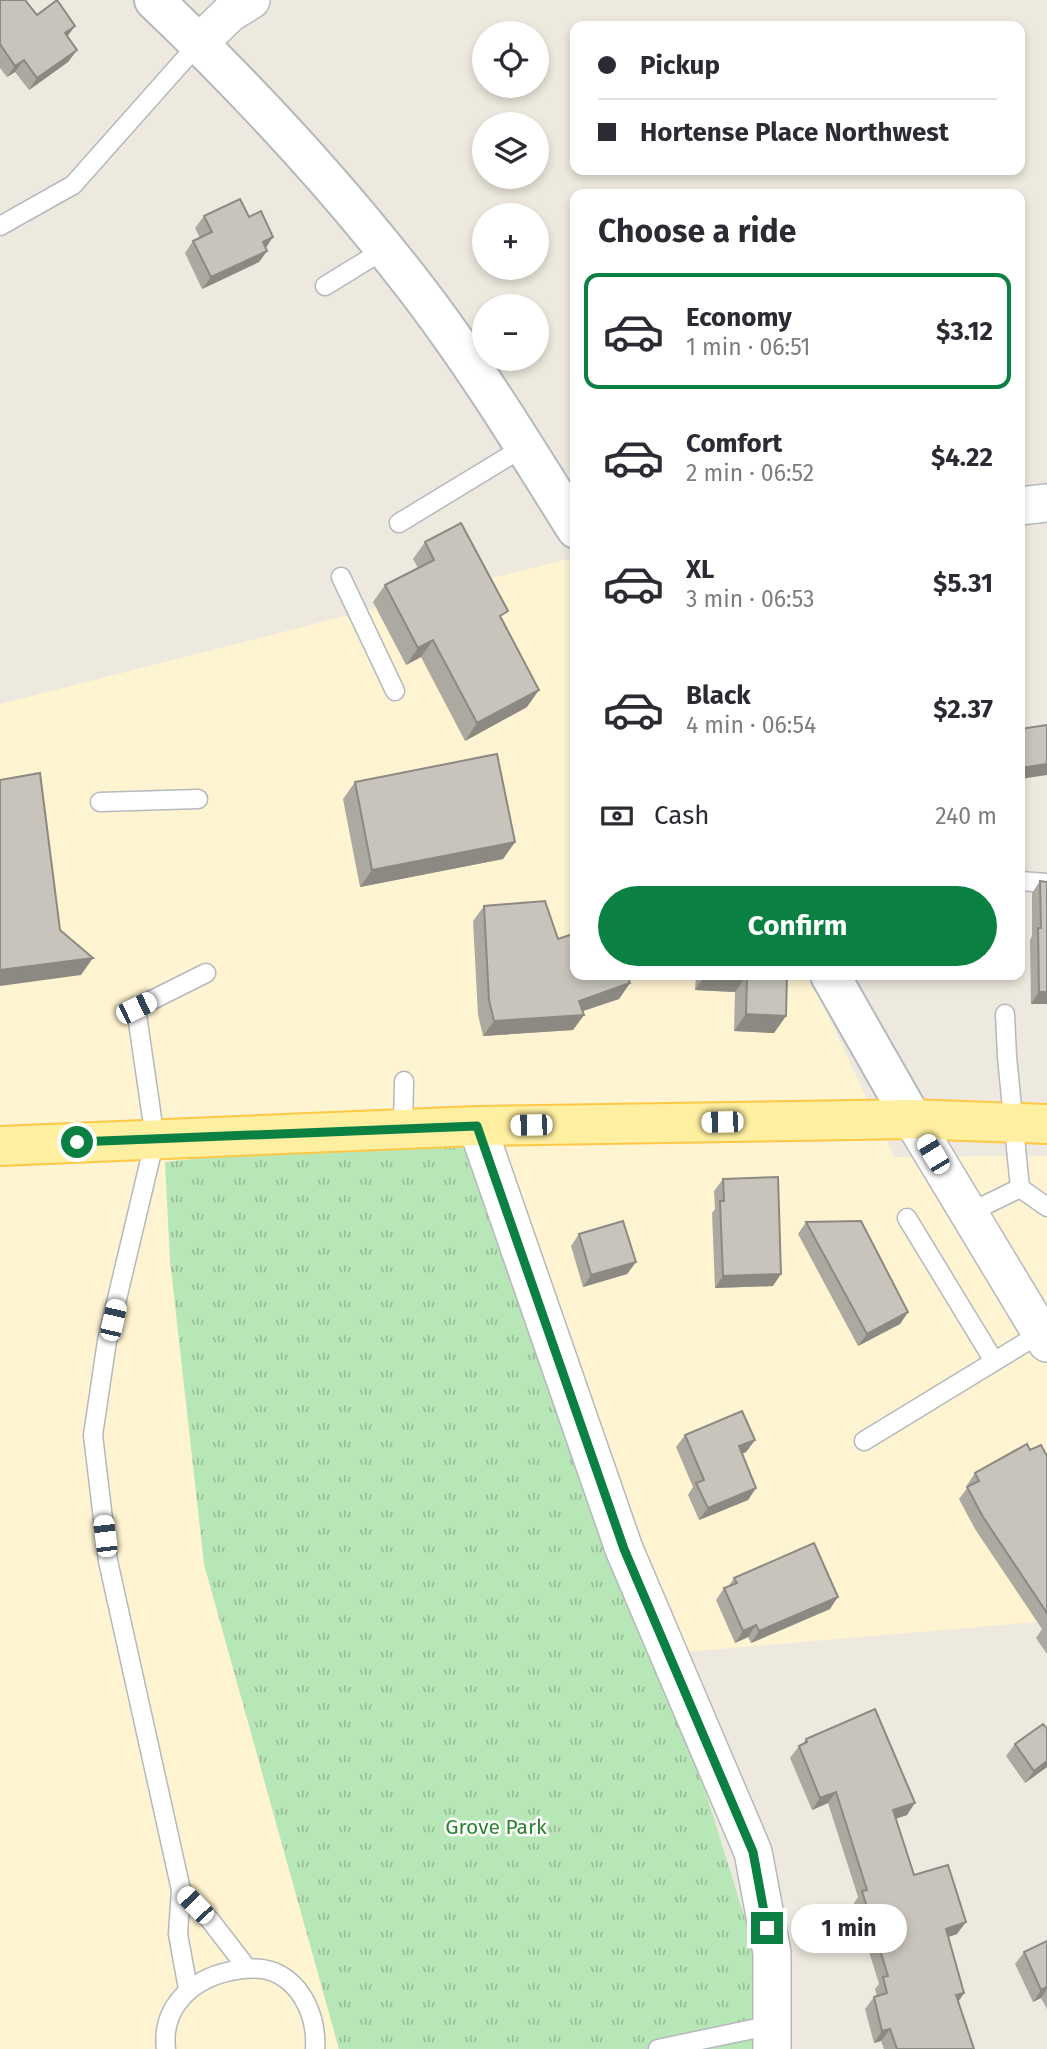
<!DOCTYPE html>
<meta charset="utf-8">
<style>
body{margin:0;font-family:"Fira Sans",sans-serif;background:#f2f2f3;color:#2b2b33;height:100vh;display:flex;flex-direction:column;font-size:26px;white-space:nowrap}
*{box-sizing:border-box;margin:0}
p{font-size:23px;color:#7c7c81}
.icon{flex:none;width:38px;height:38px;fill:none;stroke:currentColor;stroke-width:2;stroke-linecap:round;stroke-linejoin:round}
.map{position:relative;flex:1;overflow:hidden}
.details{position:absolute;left:570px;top:189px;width:455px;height:791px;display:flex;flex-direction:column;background:#fff;border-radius:14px;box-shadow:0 4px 10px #0003}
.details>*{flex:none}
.top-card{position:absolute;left:570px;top:21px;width:455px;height:154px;border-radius:14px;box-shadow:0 4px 10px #0003;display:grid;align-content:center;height:154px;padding:0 28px;background:#fff}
.controls{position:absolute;left:472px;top:21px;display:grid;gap:14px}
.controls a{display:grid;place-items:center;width:77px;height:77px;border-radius:50%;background:#fff;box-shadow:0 4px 10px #0003;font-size:35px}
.end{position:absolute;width:32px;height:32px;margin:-16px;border:9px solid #0b8043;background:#fff;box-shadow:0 0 0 4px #fff}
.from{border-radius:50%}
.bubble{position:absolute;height:49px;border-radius:24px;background:#fff;box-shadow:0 4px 10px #0003;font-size:23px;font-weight:700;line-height:49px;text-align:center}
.car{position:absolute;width:21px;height:42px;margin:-21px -10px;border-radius:9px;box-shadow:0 0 5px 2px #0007;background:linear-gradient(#fff 24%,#345 0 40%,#fff 0 76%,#345 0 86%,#fff 0)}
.top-card b{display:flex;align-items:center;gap:24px;height:66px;font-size:26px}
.top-card b+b{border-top:2px solid #e1e1e2}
.top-card i{width:18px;height:18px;background:#2b2b33}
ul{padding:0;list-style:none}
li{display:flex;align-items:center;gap:21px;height:116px;margin:0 14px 10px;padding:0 14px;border:4px solid transparent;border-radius:14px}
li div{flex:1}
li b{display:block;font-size:26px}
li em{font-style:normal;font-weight:700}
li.on{border-color:#0b8043}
li>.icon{width:63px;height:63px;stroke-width:1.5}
h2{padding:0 28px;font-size:32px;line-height:84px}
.pay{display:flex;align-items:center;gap:18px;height:77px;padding:0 28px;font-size:26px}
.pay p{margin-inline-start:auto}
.primary-button{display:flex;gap:14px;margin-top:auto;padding:14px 28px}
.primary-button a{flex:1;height:80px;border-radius:42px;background:#0b8043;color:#fff;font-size:28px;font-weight:700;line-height:80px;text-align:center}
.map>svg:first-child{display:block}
.commercial{fill:#fff4d1}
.park{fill:url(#park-tufts)}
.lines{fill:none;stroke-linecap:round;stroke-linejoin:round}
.service-casing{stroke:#b5b8bd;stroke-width:21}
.minor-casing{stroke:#b5b8bd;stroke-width:40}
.tertiary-casing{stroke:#b5b8bd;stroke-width:42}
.primary-casing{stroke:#fec846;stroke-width:42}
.service{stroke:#fff;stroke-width:18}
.minor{stroke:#fff;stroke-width:37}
.tertiary{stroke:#fff;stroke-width:38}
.primary{stroke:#ffefa1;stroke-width:38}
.wall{fill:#aca9a1}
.shaded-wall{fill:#8c8983}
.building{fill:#c8c4bb;stroke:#8c8983;stroke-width:2}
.route{stroke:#0b8043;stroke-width:9}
.labels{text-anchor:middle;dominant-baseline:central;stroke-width:5;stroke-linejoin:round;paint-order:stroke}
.park-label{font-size:21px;fill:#2c842f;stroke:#fff}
</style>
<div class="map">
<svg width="1047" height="2049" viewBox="0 0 1047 2049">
<defs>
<pattern id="park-tufts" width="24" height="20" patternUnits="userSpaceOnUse" patternTransform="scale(1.75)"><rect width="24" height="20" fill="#b8e7b7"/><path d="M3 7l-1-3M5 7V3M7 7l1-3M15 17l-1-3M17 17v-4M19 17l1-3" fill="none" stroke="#98be98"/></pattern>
</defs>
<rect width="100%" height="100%" fill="#ede9de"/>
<path class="commercial" d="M576 557V975H809L894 1157 1047 1156V1621L663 1654 166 1162 170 1260 204 1564 339 2049H0V704Z"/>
<path class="park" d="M498 1125 761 1970 765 2049H339L204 1564 170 1260 165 1162Z"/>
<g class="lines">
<g class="service-casing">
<path id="service" d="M0 226 73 185 199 43
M325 286 385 249
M399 523 524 447
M341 577 395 691
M100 802 198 799
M1020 881 1047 883
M1005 1014 1007 1057 1020 1188 1047 1207
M403 1129 404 1081
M969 1213 1020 1188
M907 1218 994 1361
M864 1441 1041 1333
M181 1890 210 1920 247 1968
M188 1989 178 1934 181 1890 108 1561 93 1435 107 1341 155 1139 136 1008 206 973
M166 2049C161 2007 192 1979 231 1971 245 1968 261 1967 274 1972 304 1985 317 2019 315 2049
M658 2049 772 2025"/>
</g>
<g class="minor-casing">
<path id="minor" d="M199 43 230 13 251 0
M1020 506 1047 503
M912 1119 1047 1343
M477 1126 624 1549 753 1852 772 1953V2049"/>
</g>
<g class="tertiary-casing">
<path id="tertiary" d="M154 0C245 87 331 179 408 278 470 357 523 444 576 529
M830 975 912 1119"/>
</g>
<g class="primary-casing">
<path id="primary" d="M0 1146 477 1126 912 1119 1047 1124"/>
</g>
<use href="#service" class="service"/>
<use href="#minor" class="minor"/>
<use href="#tertiary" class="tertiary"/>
<use href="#primary" class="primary"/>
</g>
<path class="wall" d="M0 0 37 15 67 37 77 50 68 62 29 90 15 72 7 77 0 68Z
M204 216 249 217 267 251 259 262 202 289 185 253 193 241 200 238 195 228Z
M425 542 502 620 527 707 465 741 421 657 406 665 373 602 385 585 418 568 413 559Z
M355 782 515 842 503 859 360 887 343 799Z
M1040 881 1047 882V1004H1031L1030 940 1032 936V893Z
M484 906 558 939 630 983 619 999 583 1011 584 1015 573 1030 483 1036 478 1015 473 921Z
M696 975H787L786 1016 774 1033 734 1031 735 992 695 990Z
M723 1179 773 1286 715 1288 712 1213 715 1209 714 1191Z
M806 1222 908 1312 900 1324 858 1346 798 1234Z
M579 1234 636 1262 627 1274 583 1287 571 1246Z
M685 1435 755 1440 746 1452 742 1454 756 1488 748 1500 699 1520 688 1495 693 1487 676 1447Z
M1030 1450 1047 1456V1654L1036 1638 1042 1629 975 1529 959 1499 968 1487 967 1485 975 1473Z
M734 1578 830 1609 751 1643 748 1637 735 1643 716 1600 724 1588 728 1587Z
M1047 1729V1767L1025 1783 1006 1756 1015 1744Z
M806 1739 907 1815 896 1819 914 1875 957 1934 948 1937 964 1993 958 2002 974 2049H884L881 2041 874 2043 865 2009 874 1997 877 1996 875 1989 879 1984 854 1903 858 1897 828 1803 812 1810 790 1758 799 1746 802 1745Z
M1047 1941V2009L1041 1998 1033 2002 1015 1964 1024 1952Z"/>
<path class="shaded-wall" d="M75 26 67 37 65 33Z
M77 50 68 62 29 90 37 78Z
M24 60 15 72 7 77 15 66Z
M273 237 265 249 263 242Z
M267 251 259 262 202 289 211 277Z
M433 640 421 657 406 665 418 648Z
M539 690 527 707 465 741 477 723Z
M1047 764V775L1020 779V768Z
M515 842 503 859 360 887 372 870Z
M93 958 81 975 0 986V970Z
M706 975H747L735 992 695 990Z
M630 983 619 999 571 1015H584L573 1030 483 1036 494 1021 579 1001Z
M1039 992H1047V1004H1031Z
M746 1014 786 1016 774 1033 734 1031Z
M636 1262 627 1274 583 1287 591 1275Z
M781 1274 773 1286 715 1288 723 1276Z
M908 1312 900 1324 858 1346 867 1334Z
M755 1440 746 1452 730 1458 739 1446Z
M756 1488 748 1500 699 1520 708 1508Z
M838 1597 830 1609 751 1643 759 1631Z
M756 1625 748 1637 735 1643 743 1631Z
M1047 1761V1767L1025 1783 1034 1771Z
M836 1792 828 1803 812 1810 820 1798Z
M915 1803 907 1815 885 1822 893 1810Z
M966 1922 957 1934 937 1941 946 1929Z
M1047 1987V1989L1041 1998 1033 2002 1041 1990Z
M964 1993 956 2005V1995Z
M890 2029 881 2041 874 2043 882 2031Z"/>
<path class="building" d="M0 0H25L37 15 57 0 75 26 65 33 77 50 37 78 24 60 15 66 0 44Z
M240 199 249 217 261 211 273 237 263 242 267 251 211 277 193 241 212 232 204 216Z
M461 523 508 611 500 616 539 690 477 723 433 640 418 648 385 585 434 560 425 542Z
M1047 725V764L1020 768V729Z
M497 754 515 842 372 870 355 782Z
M40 773 60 930 93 958 0 970V780Z
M1040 881 1047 882V992H1039L1038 928H1041Z
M545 901 558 939 576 933V975H627L630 983 579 1001 584 1015 494 1021 489 1000 484 906Z
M744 975H787L786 1016 746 1014 747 975Z
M778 1177 781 1274 723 1276 720 1201H724L723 1179Z
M623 1221 636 1262 591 1275 579 1234Z
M861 1221 908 1312 867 1334 806 1222Z
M742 1411 755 1440 739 1446 756 1488 708 1508 696 1483 704 1480 685 1435Z
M1027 1444 1030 1450 1041 1445 1047 1456V1613L983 1517 967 1487 979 1481 975 1473Z
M814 1543 838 1597 759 1631 756 1625 743 1631 724 1588 737 1583 734 1578Z
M875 1709 915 1803 893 1810 914 1875 948 1865 966 1922 946 1929 964 1993 956 1995 974 2049H897L890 2029 882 2031 874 1997 887 1993 883 1977 888 1976 862 1891 867 1890 836 1792 820 1798 799 1746 807 1742 806 1739Z
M1043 1724 1047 1729V1761L1034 1771 1015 1744Z
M1047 1941V1987L1041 1990 1024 1952Z"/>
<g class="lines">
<path class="route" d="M77 1142 477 1126 624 1549 753 1852 767 1928"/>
</g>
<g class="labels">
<g class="park-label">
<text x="496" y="1827">Grove Park</text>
</g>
</g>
</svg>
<div class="controls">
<a><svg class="icon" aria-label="locate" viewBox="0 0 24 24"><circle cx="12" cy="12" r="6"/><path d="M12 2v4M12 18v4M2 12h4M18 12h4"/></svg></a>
<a><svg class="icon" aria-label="layers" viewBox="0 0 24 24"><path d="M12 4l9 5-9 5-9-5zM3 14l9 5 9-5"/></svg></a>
<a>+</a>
<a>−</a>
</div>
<i class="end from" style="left:77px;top:1142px"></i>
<i class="end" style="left:767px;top:1928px"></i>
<div class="bubble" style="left:791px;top:1904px;width:116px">1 min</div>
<i class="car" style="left:136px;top:1008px;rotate:64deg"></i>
<i class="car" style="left:722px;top:1122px;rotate:269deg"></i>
<i class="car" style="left:531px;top:1125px;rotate:269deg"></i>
<i class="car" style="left:933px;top:1154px;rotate:329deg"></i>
<i class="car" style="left:113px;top:1320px;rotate:13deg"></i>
<i class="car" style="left:105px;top:1536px;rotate:353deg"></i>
<i class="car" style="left:195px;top:1905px;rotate:316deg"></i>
<div class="top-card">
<b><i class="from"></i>Pickup</b>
<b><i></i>Hortense Place Northwest</b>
</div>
<section class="details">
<h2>Choose a ride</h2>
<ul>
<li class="on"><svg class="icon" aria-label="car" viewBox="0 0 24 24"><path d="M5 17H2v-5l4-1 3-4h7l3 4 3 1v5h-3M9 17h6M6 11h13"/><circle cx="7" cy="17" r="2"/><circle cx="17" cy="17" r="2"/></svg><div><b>Economy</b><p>1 min · 06:51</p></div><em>$3.12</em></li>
<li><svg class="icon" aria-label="car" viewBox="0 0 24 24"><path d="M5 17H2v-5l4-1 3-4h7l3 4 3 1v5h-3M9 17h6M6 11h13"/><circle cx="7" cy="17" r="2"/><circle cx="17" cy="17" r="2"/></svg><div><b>Comfort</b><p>2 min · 06:52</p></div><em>$4.22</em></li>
<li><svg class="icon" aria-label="car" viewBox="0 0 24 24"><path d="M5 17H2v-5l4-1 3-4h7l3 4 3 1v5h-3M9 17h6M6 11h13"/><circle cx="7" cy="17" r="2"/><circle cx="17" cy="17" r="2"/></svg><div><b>XL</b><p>3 min · 06:53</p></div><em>$5.31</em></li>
<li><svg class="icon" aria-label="car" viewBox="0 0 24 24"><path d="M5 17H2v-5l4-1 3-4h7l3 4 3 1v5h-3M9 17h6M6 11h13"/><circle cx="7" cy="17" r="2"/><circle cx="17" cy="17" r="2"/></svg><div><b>Black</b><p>4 min · 06:54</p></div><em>$2.37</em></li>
</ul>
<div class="pay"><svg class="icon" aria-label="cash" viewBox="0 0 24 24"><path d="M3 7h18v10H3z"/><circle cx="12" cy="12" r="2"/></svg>Cash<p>240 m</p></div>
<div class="primary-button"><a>Confirm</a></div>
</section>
</div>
